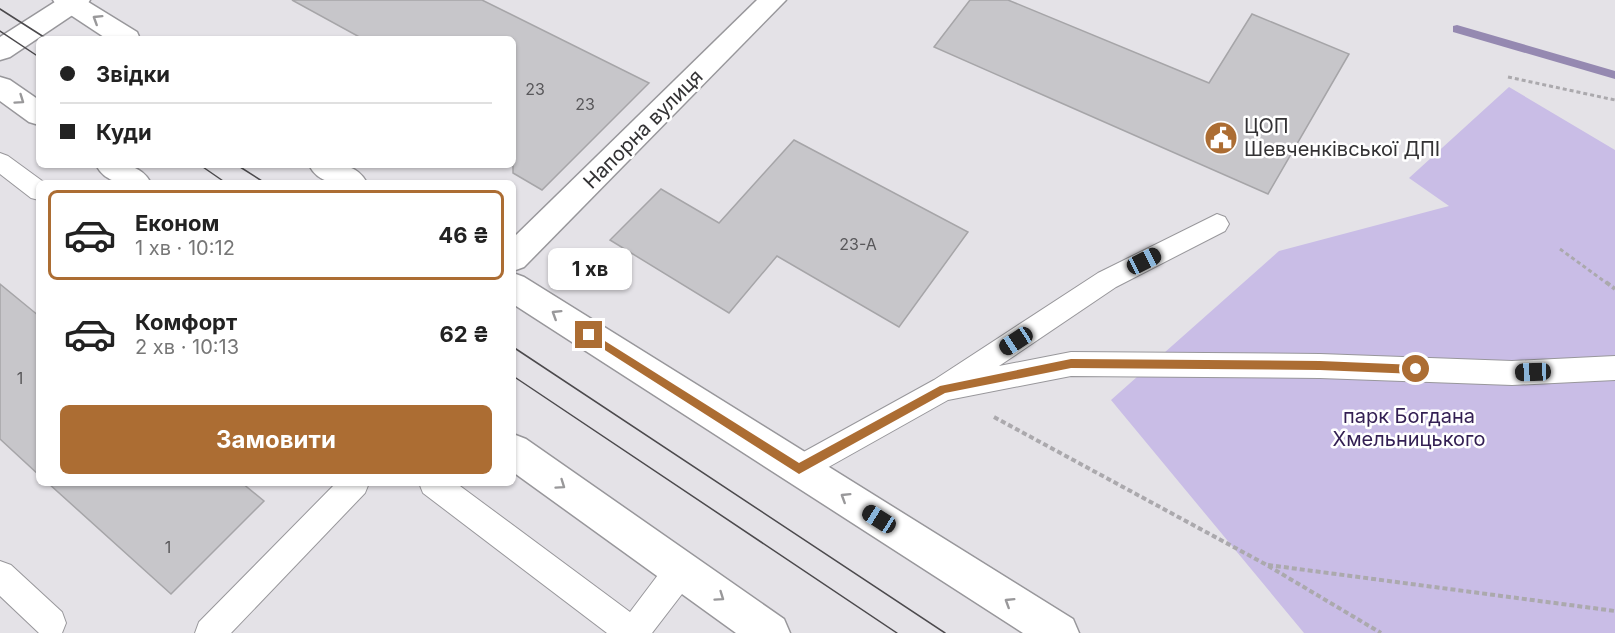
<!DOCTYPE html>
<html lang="uk">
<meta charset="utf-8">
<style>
body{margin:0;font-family:Inter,sans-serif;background:#f2f2f2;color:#222;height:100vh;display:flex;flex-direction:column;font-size:22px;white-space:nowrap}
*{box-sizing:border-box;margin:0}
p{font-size:20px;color:#767676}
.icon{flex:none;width:33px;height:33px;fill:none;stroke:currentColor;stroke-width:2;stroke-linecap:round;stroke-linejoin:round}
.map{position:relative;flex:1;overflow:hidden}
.drawer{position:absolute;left:36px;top:180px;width:480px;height:306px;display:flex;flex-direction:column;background:#fff;border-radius:9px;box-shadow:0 2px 4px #0004}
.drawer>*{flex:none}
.hud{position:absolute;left:36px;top:36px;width:480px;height:132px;border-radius:9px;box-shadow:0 2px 4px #0004;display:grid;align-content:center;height:132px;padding:0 24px;background:#fff}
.end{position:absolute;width:27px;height:27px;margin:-14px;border:8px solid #ac6d33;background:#fff;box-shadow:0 0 0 3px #fff}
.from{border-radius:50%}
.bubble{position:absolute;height:42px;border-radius:9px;background:#fff;box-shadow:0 2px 4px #0004;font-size:20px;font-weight:700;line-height:42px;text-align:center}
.car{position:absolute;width:18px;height:36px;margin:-18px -9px;border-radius:8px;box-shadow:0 0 4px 2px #0007;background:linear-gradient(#222 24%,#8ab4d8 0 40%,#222 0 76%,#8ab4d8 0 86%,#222 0)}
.hud b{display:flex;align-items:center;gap:21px;height:57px;font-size:22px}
.hud b+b{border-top:2px solid #e0e0e0}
.hud i{width:15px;height:15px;background:#222}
ul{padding:10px 0 0;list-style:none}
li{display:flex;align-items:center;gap:18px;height:90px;margin:0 12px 9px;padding:0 12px;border:3px solid transparent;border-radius:9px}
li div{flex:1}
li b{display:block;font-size:22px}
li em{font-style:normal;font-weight:700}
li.on{border-color:#ac6d33}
li>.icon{width:54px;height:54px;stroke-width:1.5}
.primary-button{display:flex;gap:12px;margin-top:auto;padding:12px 24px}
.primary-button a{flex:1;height:69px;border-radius:9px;background:#ac6d33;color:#fff;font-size:24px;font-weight:700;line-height:69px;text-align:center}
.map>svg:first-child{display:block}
.green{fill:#c9bde6}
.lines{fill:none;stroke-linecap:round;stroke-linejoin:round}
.stream{fill:#9589b1;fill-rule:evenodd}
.building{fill:#c7c6ca;stroke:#a6a5a8;stroke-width:1.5}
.lane-casing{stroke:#98979b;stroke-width:2}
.street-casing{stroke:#98979b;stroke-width:3}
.secondary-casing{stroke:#98979b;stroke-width:3}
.primary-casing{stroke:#98979b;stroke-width:3}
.path-far1{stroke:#aba9ad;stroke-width:3;stroke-dasharray:4 3;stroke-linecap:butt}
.path{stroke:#aba9ad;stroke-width:4;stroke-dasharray:5 3;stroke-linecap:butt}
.lane{fill:#fff;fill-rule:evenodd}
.street{fill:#fff;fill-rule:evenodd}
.secondary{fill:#fff;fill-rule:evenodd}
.primary{fill:#fff;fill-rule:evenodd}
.tram{stroke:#4c4a4d;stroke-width:1.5}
.oneway{stroke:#99989a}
.route{fill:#ac6d33}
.labels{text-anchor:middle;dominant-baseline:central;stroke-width:5;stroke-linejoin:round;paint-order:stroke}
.number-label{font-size:16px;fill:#58575a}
.poi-label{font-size:20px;fill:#333234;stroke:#fff;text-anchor:start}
.street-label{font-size:20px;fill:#333234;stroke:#fff}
.park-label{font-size:20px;fill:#331f53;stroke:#fff}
</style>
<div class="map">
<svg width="1615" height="633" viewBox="0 0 1615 633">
<rect width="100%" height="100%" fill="#e4e2e7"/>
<path class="green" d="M1509 87 1615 150V633H1304L1111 400 1279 251 1449 206 1409 178Z"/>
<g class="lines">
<path class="stream" d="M1457 25 1615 71V79L1453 32V26Z"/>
</g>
<path class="building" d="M292 0H482L649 83 542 190 513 173V39H363Z
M970 0H1008L1209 83 1252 14 1349 54 1268 194 934 47Z
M794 140 968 232 899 327 777 256 729 313 610 240 661 189 719 223Z
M0 284 39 316V475L0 439Z
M48 483H242L264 501 171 594Z"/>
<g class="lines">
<g class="lane-casing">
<path id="lane" d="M0 153 8 156 45 183H39V200L31 198 0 174Z
M1217 214 1225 217 1229 224 1225 231 1116 287 999 366 1071 352 1320 354 1512 361 1615 356V380L1512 385 1320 378 1071 376 948 400 809 478 799 482 789 478 785 469 789 460 934 380 1098 273Z
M336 483H369L365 493 231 633H195L199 622Z
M419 483H456L630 612 670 559 681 555 692 559 696 570 692 581 652 633H607L423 493Z
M0 561 11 565 62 612 66 623 62 633H39L0 596Z"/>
</g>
<g class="street-casing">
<path id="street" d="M757 0H786L524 267 513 271V238Z"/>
</g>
<g class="secondary-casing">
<path id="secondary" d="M58 0H90L86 6 10 57 0 60V37Z"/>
</g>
<g class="primary-casing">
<path id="primary" d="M53 0H85L137 32 140 39H107L57 6Z
M0 77 10 80 39 100V125L29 122 0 101Z
M96 165C118 165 139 161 151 183 129 183 108 187 96 165Z
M309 165C331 165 355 160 367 183 345 183 321 188 309 165Z
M513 273 524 277 1073 619 1079 633H1023L513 304Z
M513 434 526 439 784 619 790 633H736L513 472Z"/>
</g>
<path class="path-far1" d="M1508 77 1615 100
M1560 249 1608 284"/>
<path class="path" d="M1606 282 1615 289
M994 417 1265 564 1381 633
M1268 565 1615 611"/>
<use href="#lane" class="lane"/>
<use href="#street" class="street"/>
<use href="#secondary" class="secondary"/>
<use href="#primary" class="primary"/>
<path class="tram" d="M0 9 47 39
M0 31 39 57
M200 165 226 183
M237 165 265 183
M513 347 945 633
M513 376 897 633"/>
</g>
<defs><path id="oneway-chevron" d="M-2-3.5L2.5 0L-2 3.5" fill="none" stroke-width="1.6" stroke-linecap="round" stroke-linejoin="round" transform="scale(1.5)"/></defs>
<g class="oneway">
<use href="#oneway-chevron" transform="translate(97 19) rotate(-148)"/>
<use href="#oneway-chevron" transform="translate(20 100) rotate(35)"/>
<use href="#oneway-chevron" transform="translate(556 314) rotate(-148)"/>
<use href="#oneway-chevron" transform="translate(561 485) rotate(35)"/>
<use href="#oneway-chevron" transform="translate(845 497) rotate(-148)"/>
<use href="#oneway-chevron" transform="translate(720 597) rotate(35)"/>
<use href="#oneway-chevron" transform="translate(1009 602) rotate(-148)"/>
</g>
<path class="route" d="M589 331 799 463 940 386 1071 359 1320 361 1416 365 1421 369 1416 374 1320 370 1071 368 945 393 799 474 586 338 584 335Z"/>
<defs>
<g id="civic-disc" transform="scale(1.725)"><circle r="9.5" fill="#ac6d33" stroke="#fff"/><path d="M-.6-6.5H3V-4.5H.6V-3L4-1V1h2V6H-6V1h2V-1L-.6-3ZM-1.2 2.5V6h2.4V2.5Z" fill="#fff"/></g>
</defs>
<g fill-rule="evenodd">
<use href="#civic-disc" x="1221" y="138"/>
</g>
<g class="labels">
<g class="number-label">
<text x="535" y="89">23</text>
<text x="585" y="104">23</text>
<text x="858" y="244">23-А</text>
<text x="20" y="378">1</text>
<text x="168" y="547">1</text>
</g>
<g class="poi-label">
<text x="1244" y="126">ЦОП<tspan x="1244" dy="23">Шевченківської ДПІ</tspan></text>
</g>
<g class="street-label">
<text transform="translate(643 129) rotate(-45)">Напорна вулиця</text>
</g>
<g class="park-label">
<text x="1409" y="416">парк Богдана<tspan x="1409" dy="23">Хмельницького</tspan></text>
</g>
</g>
</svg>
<i class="end from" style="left:1416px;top:369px"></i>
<i class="end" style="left:589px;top:335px"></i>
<div class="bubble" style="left:548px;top:248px;width:84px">1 хв</div>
<i class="car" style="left:1144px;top:261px;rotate:63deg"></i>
<i class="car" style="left:1016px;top:341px;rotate:237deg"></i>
<i class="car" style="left:1533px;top:372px;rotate:268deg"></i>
<i class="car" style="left:879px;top:519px;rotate:302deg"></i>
<div class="hud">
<b><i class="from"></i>Звідки</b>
<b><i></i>Куди</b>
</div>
<section class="drawer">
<ul>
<li class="on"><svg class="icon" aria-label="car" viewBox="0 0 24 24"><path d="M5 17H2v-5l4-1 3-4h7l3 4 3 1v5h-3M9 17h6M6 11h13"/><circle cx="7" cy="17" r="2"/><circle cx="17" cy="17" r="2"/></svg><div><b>Економ</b><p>1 хв · 10:12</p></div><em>46 ₴</em></li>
<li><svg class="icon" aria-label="car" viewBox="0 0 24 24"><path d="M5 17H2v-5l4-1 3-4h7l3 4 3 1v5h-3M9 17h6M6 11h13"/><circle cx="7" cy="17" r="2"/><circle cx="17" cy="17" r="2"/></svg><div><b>Комфорт</b><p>2 хв · 10:13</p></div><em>62 ₴</em></li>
</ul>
<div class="primary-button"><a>Замовити</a></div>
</section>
</div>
